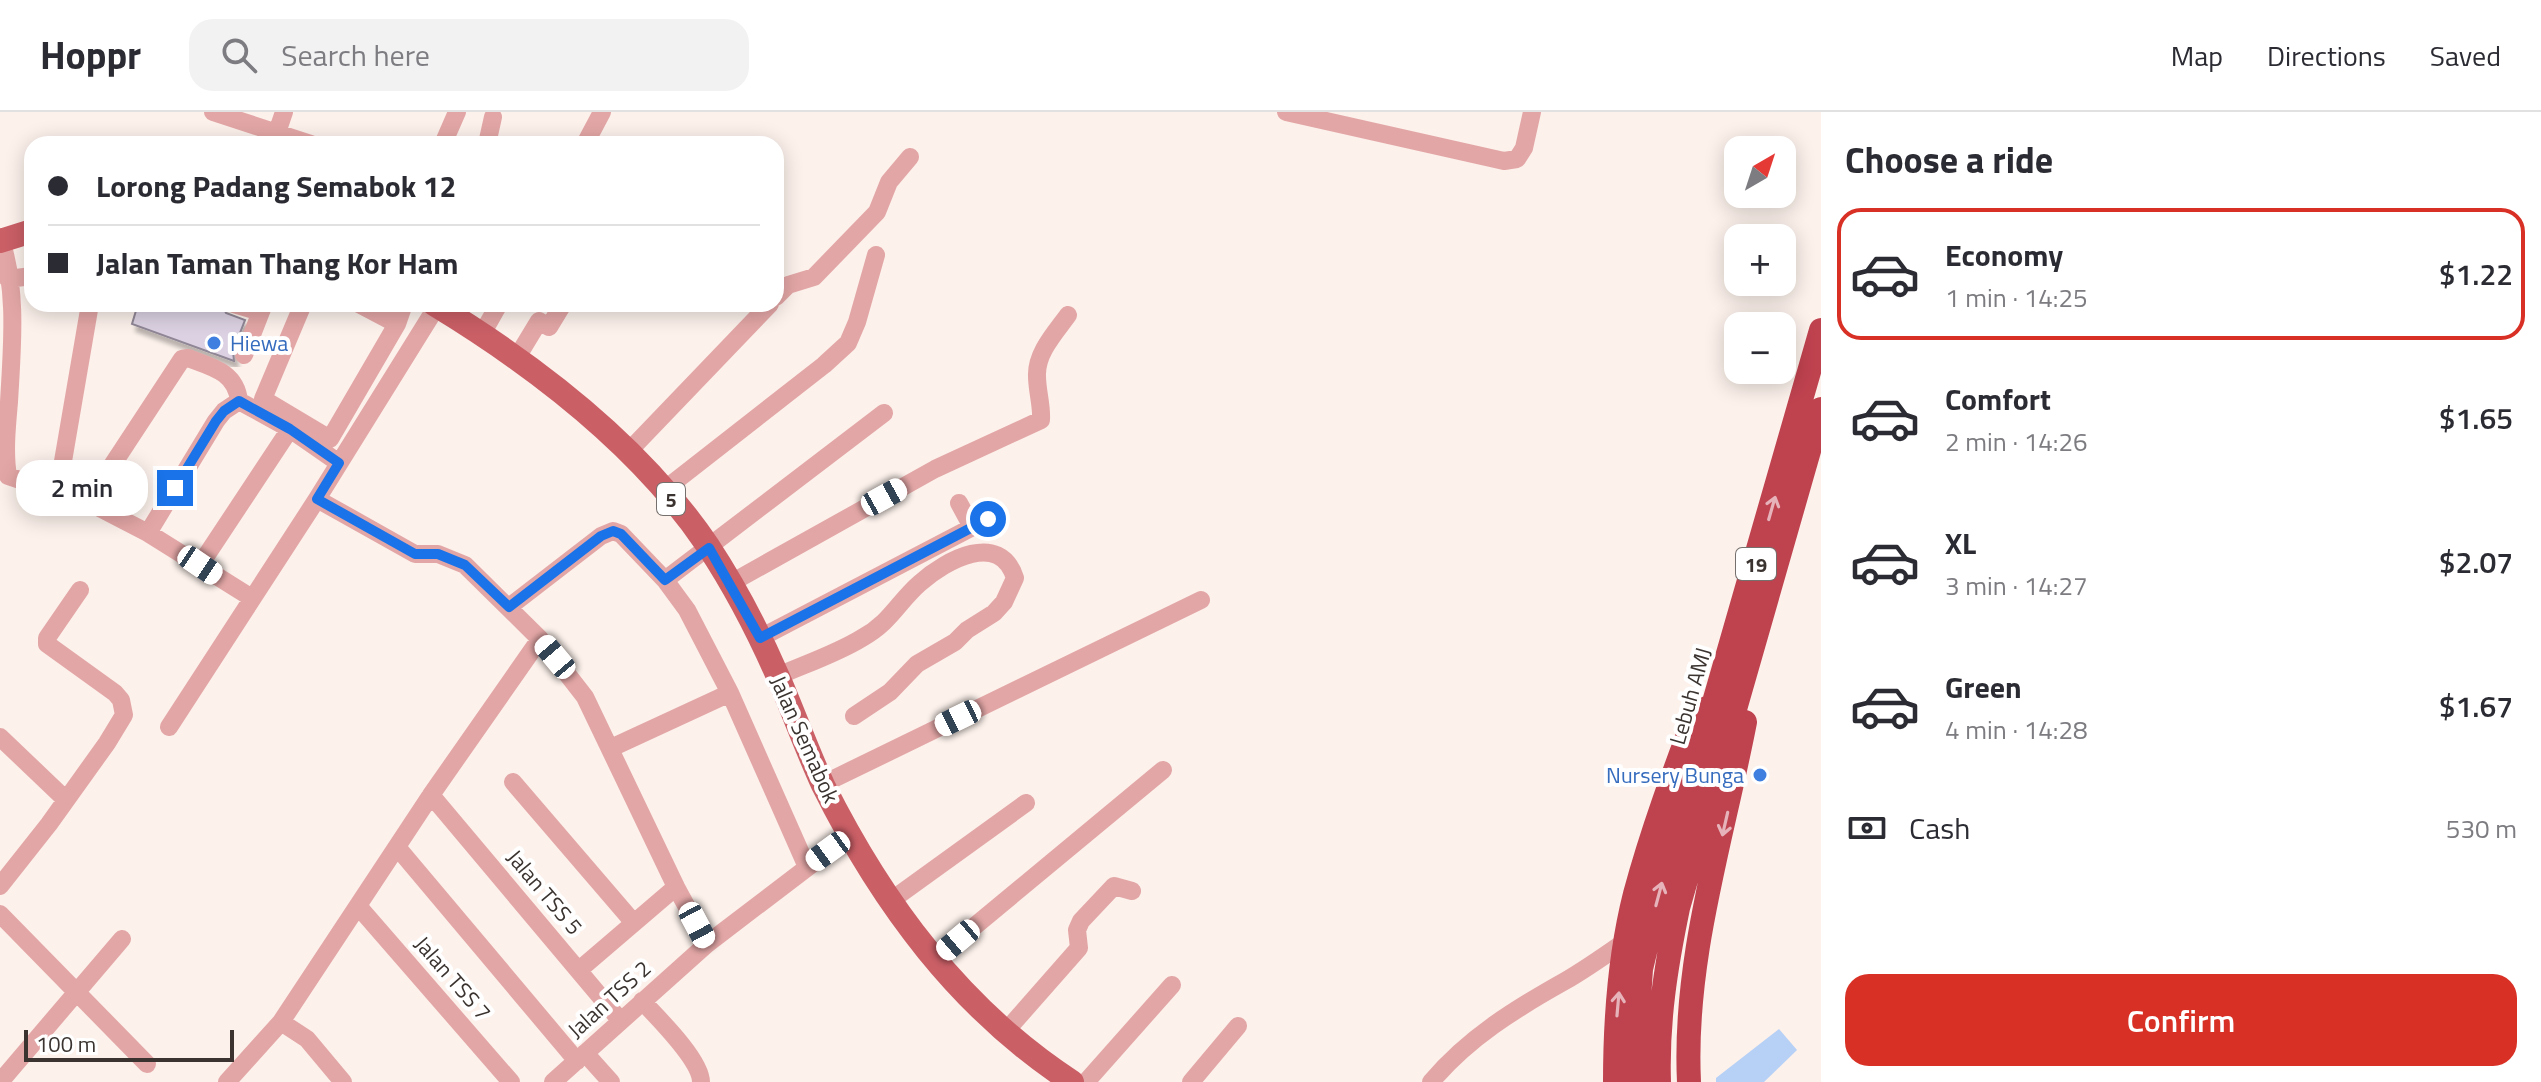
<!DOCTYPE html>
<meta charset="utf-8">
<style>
body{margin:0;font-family:"Titillium Web",sans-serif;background:#f2f2f3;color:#2b2b33;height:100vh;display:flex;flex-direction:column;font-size:30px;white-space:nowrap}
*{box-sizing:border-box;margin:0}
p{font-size:26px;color:#7c7c81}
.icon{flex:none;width:44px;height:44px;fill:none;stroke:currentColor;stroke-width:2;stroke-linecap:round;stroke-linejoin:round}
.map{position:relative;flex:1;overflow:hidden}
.details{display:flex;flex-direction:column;background:#fff;width:720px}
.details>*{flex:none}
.hud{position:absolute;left:24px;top:24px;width:760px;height:176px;border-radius:24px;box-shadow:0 4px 20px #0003;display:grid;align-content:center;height:176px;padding:0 24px;background:#fff}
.needle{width:52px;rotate:39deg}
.tools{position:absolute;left:1724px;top:24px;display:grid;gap:16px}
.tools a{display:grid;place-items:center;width:72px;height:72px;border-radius:16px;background:#fff;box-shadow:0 4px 20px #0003;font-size:40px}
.scale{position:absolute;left:24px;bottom:20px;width:210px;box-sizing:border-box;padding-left:8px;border:4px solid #3a332f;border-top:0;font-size:22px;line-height:28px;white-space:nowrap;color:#3a332f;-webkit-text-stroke:6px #fff;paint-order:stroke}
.end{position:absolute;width:36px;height:36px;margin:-18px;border:10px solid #1a73e8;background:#fff;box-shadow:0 0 0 4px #fff}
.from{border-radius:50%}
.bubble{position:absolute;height:56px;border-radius:24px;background:#fff;box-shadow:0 4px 20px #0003;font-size:26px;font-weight:600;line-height:56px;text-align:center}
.car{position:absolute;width:24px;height:48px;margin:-24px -12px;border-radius:10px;box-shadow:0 0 6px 2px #0007;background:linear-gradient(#fff 24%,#345 0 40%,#fff 0 76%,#345 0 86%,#fff 0)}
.hud b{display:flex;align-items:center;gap:28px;height:76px;font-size:30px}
.hud b+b{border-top:2px solid #e1e1e2}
.hud i{width:20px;height:20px;background:#2b2b33}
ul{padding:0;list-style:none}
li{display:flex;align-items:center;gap:24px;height:132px;margin:0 16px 12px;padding:0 8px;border:4px solid transparent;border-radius:24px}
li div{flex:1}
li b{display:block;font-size:30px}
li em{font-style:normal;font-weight:600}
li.selected{border-color:#d93025}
li>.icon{width:72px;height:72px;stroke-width:1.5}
h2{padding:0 24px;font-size:36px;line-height:96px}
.pay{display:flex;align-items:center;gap:20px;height:88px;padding:0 24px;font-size:30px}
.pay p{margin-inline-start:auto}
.cta{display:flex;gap:16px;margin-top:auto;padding:16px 24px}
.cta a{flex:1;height:92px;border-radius:24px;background:#d93025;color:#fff;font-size:32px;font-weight:600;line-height:92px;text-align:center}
header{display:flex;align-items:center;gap:48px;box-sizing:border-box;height:112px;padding:0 40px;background:#fff;border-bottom:2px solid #e1e1e2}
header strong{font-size:38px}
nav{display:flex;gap:44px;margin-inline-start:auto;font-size:28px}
.search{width:560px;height:72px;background:#f2f2f3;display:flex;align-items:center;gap:20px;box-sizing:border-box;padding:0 28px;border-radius:24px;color:#7c7c81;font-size:30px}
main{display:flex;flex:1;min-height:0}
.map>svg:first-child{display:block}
.water{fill:#b6d0f6}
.building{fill:#dbd1e2;stroke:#908796;stroke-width:2;filter:url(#shadow)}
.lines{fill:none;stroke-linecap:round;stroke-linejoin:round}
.minor{stroke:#e3a6a6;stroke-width:18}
.major{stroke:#ca5f66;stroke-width:24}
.highway{stroke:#bf424f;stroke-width:24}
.oneway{stroke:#e5b3b9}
.route{stroke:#1a73e8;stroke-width:10}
.shop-dot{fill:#3f7fe0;stroke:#fff;stroke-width:3}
.labels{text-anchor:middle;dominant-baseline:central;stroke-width:8;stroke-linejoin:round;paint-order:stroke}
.shield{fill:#fff;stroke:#75706d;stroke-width:2}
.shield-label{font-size:20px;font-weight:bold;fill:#3a332f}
.shop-label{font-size:22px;fill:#366cbe;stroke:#fff;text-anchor:start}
.street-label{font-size:22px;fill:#3a332f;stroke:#fff}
</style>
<header>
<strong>Hoppr</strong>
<div class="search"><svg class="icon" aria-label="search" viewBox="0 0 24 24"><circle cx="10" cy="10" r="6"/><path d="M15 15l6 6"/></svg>Search here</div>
<nav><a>Map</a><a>Directions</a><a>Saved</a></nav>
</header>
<main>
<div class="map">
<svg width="1821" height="970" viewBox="0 0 1821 970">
<defs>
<filter id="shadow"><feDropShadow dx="4" dy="7" stdDeviation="2" flood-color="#0004"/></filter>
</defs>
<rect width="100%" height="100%" fill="#fcf1eb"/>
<path class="water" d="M1779 917 1797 938 1764 970H1716V966Z"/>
<path class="building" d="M138 192H222L226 201 245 208 233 239 234 249 132 212Z"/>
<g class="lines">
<path class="minor" d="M213 0 311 32
M1286 0 1504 49 1517 47 1524 36 1532 0
M273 32 284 0
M443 32 457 0
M487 32 493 5
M585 32 602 0
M0 125C18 178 12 235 9 290 7 313 4 340 8 364L23 369H54L62 355 90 192
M8 167 32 164
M776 185 788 173 814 165 877 100 889 70 910 45
M234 192 261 200
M303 192 263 287 330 327 397 212 404 192
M359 192 397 212
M482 222 499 192
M244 243 264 192
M516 247 539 209 549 215 563 192
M239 289C236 260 212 255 188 246L182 247 90 387 92 392 148 421 252 486
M239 289 290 317 339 351
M628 340 770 192
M664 378 824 253 848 231 857 210 876 143
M317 387 415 442H438L465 453 540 527 585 585 676 775 707 832
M959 391 972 415
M148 421 216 309 224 299 239 289
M200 453 290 317
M665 468 884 301
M731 471 935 357 1041 308C1042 293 1037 279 1037 264 1036 241 1055 221 1068 203
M509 495 601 424 613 419 621 422 665 468 687 498 730 581 807 755
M760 526 988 407
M778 564C805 552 836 542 862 526 891 510 898 490 920 471 946 448 1000 418 1015 466L1004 490 994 501 967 518 955 530 917 552 890 580 854 604
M169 615 317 387 437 194
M0 625 66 688
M611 636 730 581
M513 670 634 811
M823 672 1201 488
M431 683 620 908
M397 735 577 949
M0 774 49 712 107 631 124 603 121 588 115 581 47 532V526L80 478
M889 790 1026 691
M358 794 511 970
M0 802 147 952
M935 847 1163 658
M579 858 676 775
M642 889C658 906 701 948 701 970
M281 910 307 927 343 970
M1006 919 1079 836 1077 818 1081 809 1114 774 1132 779
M585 941 611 970
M0 970 122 827
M227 970 281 910 431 683 540 527
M553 970 707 832 850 723
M1086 970 1172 873
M1191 970 1238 914
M1431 970C1468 926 1515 897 1565 869 1586 857 1607 842 1627 828"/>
<path class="major" d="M0 129 32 119
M434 192C536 254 640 333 708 434 735 475 759 521 779 567 794 602 807 638 823 673 882 791 960 897 1072 970"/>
<path class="highway" d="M1615 970C1615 909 1620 841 1635 782 1652 719 1675 657 1698 596
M1636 970V932L1641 857 1658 785 1821 218
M1659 970C1657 910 1666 854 1678 796L1821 297
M1689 970C1683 848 1722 729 1745 610"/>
</g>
<defs><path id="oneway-shaft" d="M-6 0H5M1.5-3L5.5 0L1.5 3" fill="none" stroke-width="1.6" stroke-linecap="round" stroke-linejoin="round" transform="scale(2)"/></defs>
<g class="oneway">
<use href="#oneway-shaft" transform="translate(1772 396) rotate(-74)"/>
<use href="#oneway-shaft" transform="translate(1725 712) rotate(103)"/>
<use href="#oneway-shaft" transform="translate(1659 782) rotate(-75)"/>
<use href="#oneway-shaft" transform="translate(1618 892) rotate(-85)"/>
</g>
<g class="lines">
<path class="route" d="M175 376 216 309 224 299 239 289 290 317 339 351 317 387 415 442H438L465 453 509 495 601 424 613 419 621 422 665 468 709 436 760 526 988 407"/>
</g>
<g class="shop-dot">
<circle cx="214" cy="231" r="8"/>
<circle cx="1760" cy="663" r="8"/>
</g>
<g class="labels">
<g class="shield">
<rect x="657" y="371" width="28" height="32" rx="6"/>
<rect x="1736" y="436" width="40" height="32" rx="6"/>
</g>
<g class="shield-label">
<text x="671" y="387">5</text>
<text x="1756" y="452">19</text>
</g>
<g class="shop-label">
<text x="230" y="231">Hiewa</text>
<text x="1744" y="663" text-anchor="end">Nursery Bunga</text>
</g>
<g class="street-label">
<text transform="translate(1690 584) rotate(-74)">Lebuh AMJ</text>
<text transform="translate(805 627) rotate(66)">Jalan Semabok</text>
<text transform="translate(545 780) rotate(50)">Jalan TSS 5</text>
<text transform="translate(453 866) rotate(49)">Jalan TSS 7</text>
<text transform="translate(609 887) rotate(-42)">Jalan TSS 2</text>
</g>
</g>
</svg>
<div class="tools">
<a><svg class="needle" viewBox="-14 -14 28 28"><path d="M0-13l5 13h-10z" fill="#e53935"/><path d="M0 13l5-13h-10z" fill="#7c7c81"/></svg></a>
<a>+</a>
<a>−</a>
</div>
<div class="scale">100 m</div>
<i class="end from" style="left:988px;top:407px"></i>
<i class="end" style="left:175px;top:376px"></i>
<div class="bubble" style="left:16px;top:348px;width:132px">2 min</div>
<i class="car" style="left:884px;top:385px;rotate:61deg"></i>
<i class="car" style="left:200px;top:453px;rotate:124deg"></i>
<i class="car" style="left:555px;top:545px;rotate:320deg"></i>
<i class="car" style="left:958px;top:606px;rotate:244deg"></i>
<i class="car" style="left:828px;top:739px;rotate:234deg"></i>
<i class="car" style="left:697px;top:813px;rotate:152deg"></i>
<i class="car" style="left:958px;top:828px;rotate:230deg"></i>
<div class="hud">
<b><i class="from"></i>Lorong Padang Semabok 12</b>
<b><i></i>Jalan Taman Thang Kor Ham</b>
</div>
</div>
<section class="details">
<h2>Choose a ride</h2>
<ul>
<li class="selected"><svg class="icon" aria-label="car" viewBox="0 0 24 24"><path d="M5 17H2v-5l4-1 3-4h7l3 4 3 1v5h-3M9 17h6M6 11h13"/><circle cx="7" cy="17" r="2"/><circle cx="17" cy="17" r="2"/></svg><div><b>Economy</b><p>1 min · 14:25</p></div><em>$1.22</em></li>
<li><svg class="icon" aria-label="car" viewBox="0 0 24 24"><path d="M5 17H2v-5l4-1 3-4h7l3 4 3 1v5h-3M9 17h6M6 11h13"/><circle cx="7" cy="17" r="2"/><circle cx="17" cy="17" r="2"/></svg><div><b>Comfort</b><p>2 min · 14:26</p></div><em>$1.65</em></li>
<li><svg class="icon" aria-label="car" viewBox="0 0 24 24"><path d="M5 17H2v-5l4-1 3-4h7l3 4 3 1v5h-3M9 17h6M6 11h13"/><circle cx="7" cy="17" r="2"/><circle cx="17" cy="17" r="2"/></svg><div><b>XL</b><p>3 min · 14:27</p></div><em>$2.07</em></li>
<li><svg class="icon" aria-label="car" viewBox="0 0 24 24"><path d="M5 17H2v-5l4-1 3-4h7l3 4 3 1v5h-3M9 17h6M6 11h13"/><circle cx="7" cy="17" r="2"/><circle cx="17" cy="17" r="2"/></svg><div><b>Green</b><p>4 min · 14:28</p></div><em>$1.67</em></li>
</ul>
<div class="pay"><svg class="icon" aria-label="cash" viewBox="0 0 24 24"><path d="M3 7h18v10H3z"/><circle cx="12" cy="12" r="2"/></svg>Cash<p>530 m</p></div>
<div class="cta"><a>Confirm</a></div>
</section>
</main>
